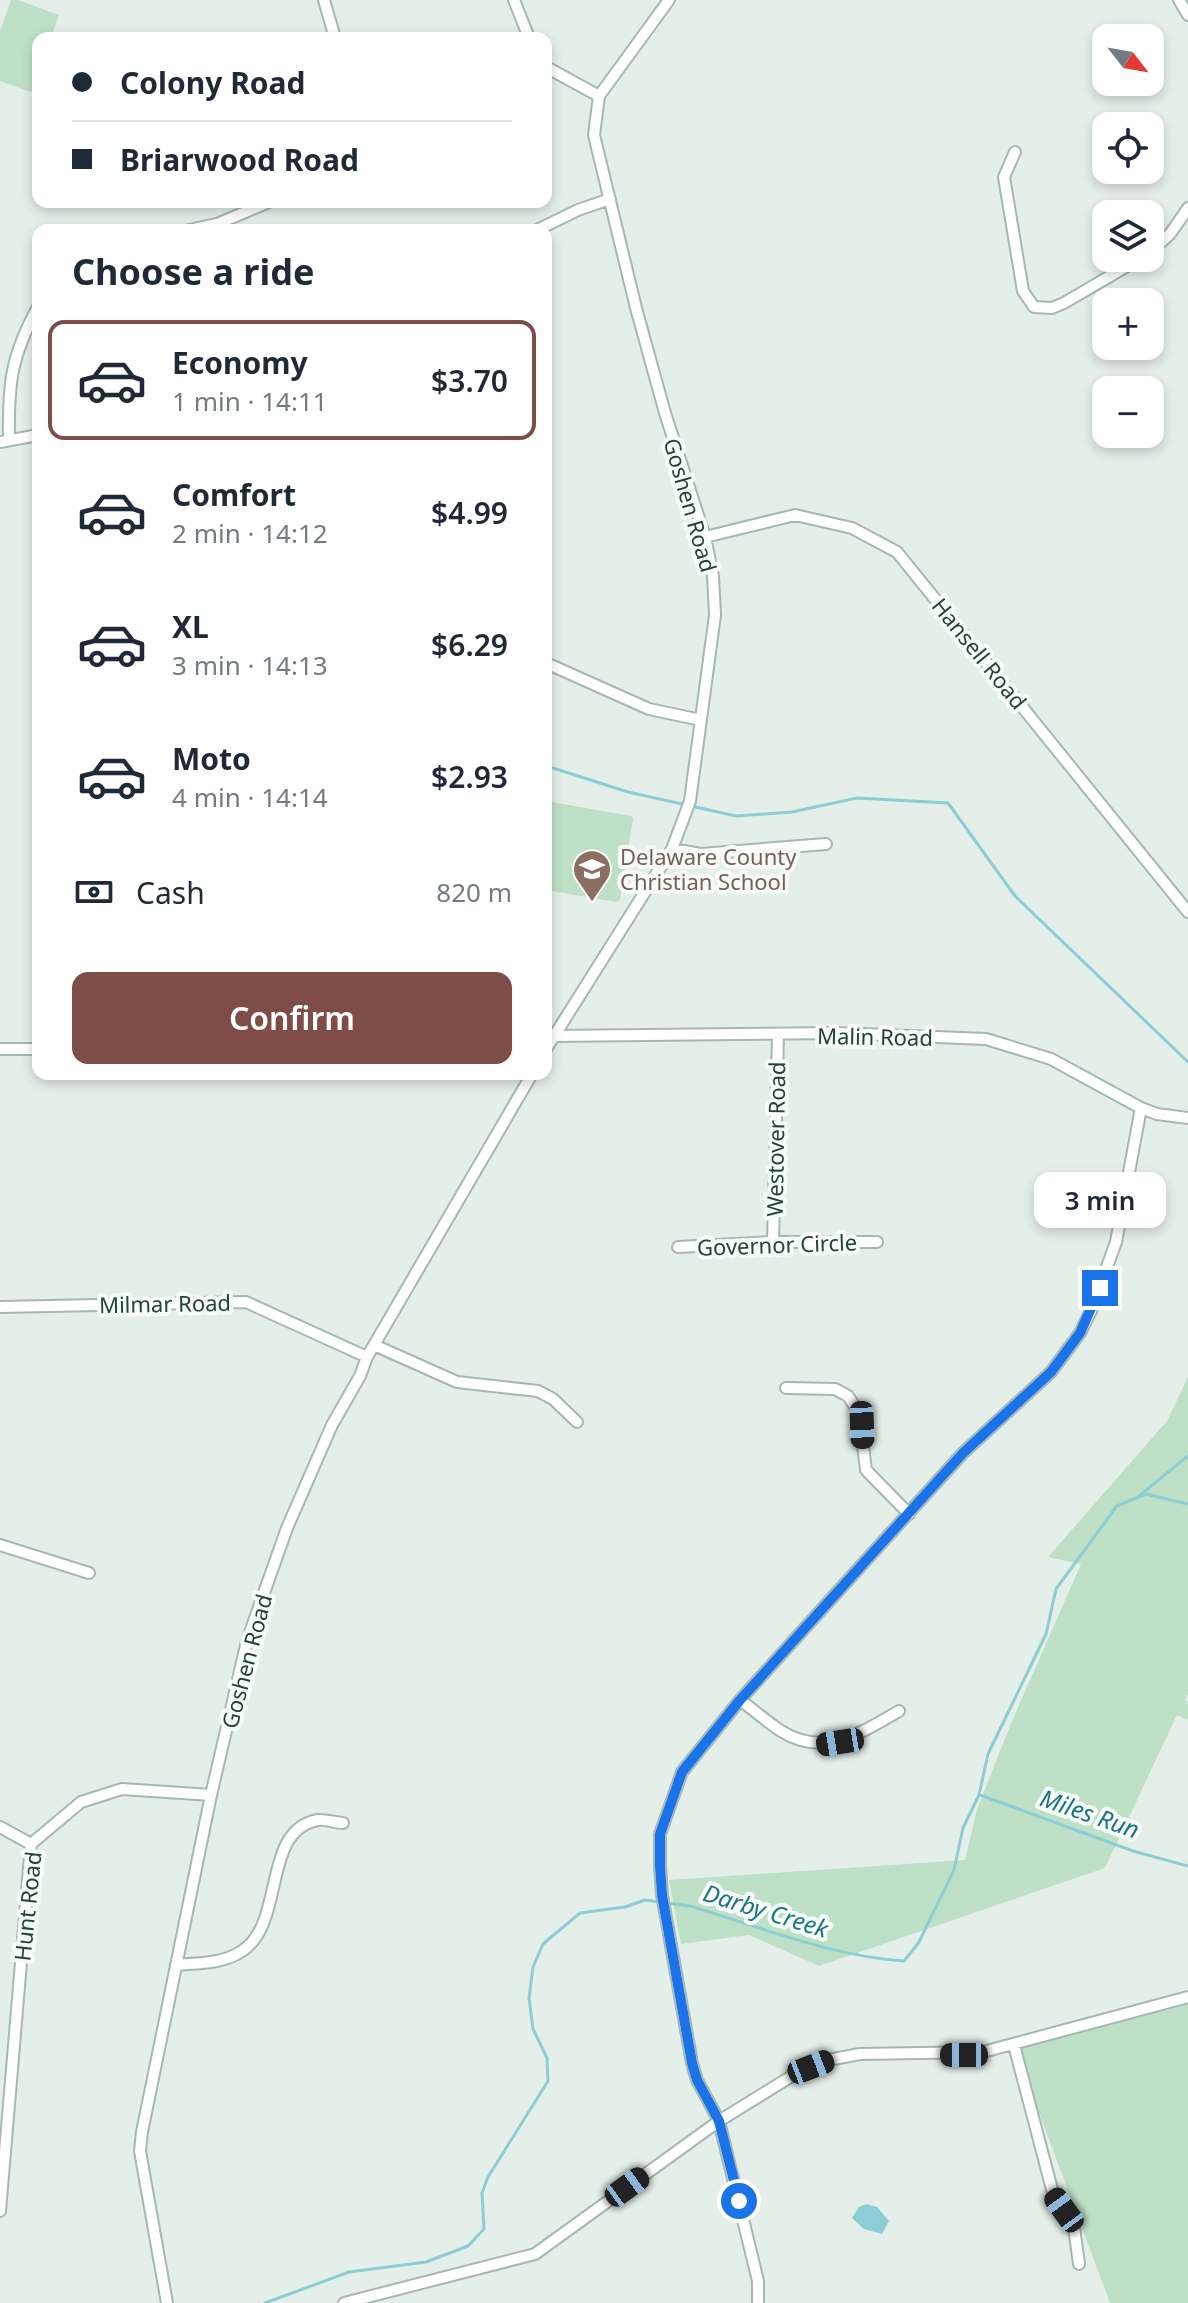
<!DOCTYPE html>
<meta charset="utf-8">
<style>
body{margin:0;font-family:"Noto Sans",sans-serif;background:#f2f2f3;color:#1f2937;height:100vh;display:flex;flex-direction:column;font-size:30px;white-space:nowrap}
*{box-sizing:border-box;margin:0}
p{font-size:26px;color:#747a83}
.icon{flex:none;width:44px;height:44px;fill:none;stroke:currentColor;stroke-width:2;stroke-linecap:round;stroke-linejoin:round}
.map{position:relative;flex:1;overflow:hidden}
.side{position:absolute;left:32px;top:224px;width:520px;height:856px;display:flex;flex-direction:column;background:#fff;border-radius:16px;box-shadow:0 4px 12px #0003}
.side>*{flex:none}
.top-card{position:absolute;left:32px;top:32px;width:520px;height:176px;border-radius:16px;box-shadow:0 4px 12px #0003;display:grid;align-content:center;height:176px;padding:0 40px;background:#fff}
.needle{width:52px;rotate:121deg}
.controls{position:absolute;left:1092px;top:24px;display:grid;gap:16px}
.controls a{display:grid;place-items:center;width:72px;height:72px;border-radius:16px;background:#fff;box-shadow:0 4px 12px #0003;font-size:40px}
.end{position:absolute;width:36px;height:36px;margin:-18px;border:10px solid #1a73e8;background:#fff;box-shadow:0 0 0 4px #fff}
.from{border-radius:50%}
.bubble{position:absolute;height:56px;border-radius:16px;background:#fff;box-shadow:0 4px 12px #0003;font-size:26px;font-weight:600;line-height:56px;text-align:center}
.car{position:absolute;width:24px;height:48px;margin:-24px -12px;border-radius:10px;box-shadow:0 0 6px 2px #0007;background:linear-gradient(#222 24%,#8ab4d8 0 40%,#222 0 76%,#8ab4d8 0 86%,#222 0)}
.top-card b{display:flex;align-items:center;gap:28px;height:76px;font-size:30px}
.top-card b+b{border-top:2px solid #e0e1e3}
.top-card i{width:20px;height:20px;background:#1f2937}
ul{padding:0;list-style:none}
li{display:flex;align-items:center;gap:24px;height:120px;margin:0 16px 12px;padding:0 24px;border:4px solid transparent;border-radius:16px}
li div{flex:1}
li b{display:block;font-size:30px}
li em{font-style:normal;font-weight:600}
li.current{border-color:#7f4d48}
li>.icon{width:72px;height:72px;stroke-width:1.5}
h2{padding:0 40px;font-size:36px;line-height:96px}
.pay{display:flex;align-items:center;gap:20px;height:88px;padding:0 40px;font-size:30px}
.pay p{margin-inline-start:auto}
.cta{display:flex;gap:16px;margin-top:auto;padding:16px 40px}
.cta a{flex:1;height:92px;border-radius:16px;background:#7f4d48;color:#fff;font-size:32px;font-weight:600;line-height:92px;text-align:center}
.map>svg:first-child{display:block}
.green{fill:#bee0c6}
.water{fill:#8dcdd4}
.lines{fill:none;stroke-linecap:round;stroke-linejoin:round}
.stream{stroke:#8dcdd4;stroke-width:3}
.minor-casing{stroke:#a7b8b1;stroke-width:14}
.minor{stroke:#fff;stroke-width:10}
.route{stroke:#1a73e8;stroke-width:10}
.labels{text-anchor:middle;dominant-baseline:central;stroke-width:8;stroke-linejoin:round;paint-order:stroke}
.street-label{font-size:22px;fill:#244238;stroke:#f6fbf8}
.education-label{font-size:22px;fill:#785e54;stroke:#f6fbf8;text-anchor:start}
.water-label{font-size:24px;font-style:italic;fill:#1b7580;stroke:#f6fbf8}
</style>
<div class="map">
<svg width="1188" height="2303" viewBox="0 0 1188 2303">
<rect width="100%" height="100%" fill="#e5efea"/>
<path class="green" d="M11 0H18L59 15 51 38H38V74L31 92 0 81V31Z
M546 801 631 816 633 819 620 900 616 902 546 890Z
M1188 1377V1694L1185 1700 1188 1702V1720L1177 1715 1105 1868 819 1966 749 1935 681 1944 669 1880 965 1860 977 1809 1012 1721 1081 1564 1048 1557 1167 1421Z
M1188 1997V2303H1110L1014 2045Z"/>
<path class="water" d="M867 2204 877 2207 889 2221 882 2234 864 2229 852 2218 859 2207Z"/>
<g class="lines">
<path class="stream" d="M553 768 628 792 736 816 792 812 857 798 948 803 1015 896 1188 1062
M1139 1496 1188 1456
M980 1795 1133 1851 1188 1866
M667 1903 690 1906C760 1927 831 1956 904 1961L919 1942 954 1870 963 1828 979 1795 988 1754 1046 1634 1056 1589 1117 1506 1146 1494 1188 1504
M265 2303 349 2272 426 2262 468 2246 484 2229 482 2193 488 2177 548 2081 547 2058 533 2029 529 1998 533 1967 543 1944 580 1913 625 1907 645 1900 659 1902"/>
<g class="minor-casing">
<path id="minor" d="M324 0 335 38
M514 0 529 38
M1179 0 1188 15
M546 67 599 96
M1015 152 1004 177 1023 291 1034 307 1052 308 1064 303 1141 258
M189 230 217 224 269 202
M537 230 578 210 610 199
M1150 252 1170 234 1188 208
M9 439C8 384 11 356 38 307
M0 442 38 435
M705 537 795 515 852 528 897 552 1188 912
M546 663 649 709 701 720
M672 849 701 854 826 844
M551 1036 836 1033 986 1039 1051 1059 1141 1108 1157 1114 1188 1118
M0 1049H38
M546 1049 672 849 690 801 715 615 713 576 705 537 665 413 636 308 594 135 599 96 669 0
M773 1242 778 1035
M678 1247 773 1242H877
M0 1307 246 1302 367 1357
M374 1345 457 1382 538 1391 553 1399 577 1422
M786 1388 835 1389 848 1396 859 1413 866 1470 909 1514
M0 1545 89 1573
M740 1700C754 1710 767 1722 781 1731 824 1758 861 1733 899 1711
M0 1827 31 1844
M176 1965C198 1963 223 1964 242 1951 286 1923 261 1830 318 1820 325 1819 336 1823 343 1823
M1014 2045 1054 2197 1073 2220 1079 2264
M0 2211 31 1844 81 1802 122 1789 211 1795
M167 2303 140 2151 142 2132 211 1795 247 1641 287 1528 332 1425 360 1376 367 1357 532 1074
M344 2303 535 2254 719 2121 795 2074 828 2060 860 2054 983 2052 1188 1997
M758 2303V2281L719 2121 697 2080 692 2063 662 1895 660 1866V1834L682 1772 740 1700 841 1588 963 1453 1051 1372 1080 1333 1091 1311 1116 1242 1141 1108"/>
</g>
<use href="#minor" class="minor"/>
</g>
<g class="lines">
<path class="route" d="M739 2201 719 2121 697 2080 692 2063 662 1895 660 1866V1834L682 1772 740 1700 963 1453 1051 1372 1080 1333 1100 1288"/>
</g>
<defs>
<g id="school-pin" transform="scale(2)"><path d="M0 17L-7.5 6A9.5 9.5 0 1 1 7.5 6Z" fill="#8d6e63" stroke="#f6fbf8"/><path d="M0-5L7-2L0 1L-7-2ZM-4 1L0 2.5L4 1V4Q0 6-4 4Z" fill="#fff"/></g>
</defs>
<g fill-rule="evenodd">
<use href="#school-pin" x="592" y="869"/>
</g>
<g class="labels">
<g class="street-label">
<text transform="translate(691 505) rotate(74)">Goshen Road</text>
<text transform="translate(980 653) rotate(51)">Hansell Road</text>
<text transform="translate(875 1036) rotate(1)">Malin Road</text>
<text transform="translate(775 1139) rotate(-89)">Westover Road</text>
<text transform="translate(777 1244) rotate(-2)">Governor Circle</text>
<text transform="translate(165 1303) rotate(-1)">Milmar Road</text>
<text transform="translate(246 1661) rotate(-75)">Goshen Road</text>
<text transform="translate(27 1906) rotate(-84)">Hunt Road</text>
</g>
<g class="education-label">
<text x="620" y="856">Delaware County<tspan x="620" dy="25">Christian School</tspan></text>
</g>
<g class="water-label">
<text transform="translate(1090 1813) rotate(19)">Miles Run</text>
<text transform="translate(766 1910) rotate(17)">Darby Creek</text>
</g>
</g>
</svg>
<div class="controls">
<a><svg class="needle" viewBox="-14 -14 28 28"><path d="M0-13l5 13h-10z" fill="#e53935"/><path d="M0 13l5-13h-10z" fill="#747a83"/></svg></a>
<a><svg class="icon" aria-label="locate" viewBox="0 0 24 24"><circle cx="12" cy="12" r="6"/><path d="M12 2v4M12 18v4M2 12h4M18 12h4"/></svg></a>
<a><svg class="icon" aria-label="layers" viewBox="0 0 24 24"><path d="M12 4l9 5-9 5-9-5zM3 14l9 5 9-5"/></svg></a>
<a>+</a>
<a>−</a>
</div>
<i class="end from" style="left:739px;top:2201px"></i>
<i class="end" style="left:1100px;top:1288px"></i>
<div class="bubble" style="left:1034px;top:1172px;width:132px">3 min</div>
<i class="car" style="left:862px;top:1425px;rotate:178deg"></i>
<i class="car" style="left:840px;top:1742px;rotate:261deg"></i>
<i class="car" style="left:964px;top:2055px;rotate:270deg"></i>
<i class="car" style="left:811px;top:2067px;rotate:69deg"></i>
<i class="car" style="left:627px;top:2187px;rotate:54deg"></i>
<i class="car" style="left:1064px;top:2210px;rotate:324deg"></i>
<div class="top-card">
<b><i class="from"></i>Colony Road</b>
<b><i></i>Briarwood Road</b>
</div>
<section class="side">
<h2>Choose a ride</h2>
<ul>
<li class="current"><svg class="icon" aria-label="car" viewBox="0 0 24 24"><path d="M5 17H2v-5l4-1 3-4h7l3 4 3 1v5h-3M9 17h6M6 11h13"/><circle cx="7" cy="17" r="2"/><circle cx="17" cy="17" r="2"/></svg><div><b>Economy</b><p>1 min · 14:11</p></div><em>$3.70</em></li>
<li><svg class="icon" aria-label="car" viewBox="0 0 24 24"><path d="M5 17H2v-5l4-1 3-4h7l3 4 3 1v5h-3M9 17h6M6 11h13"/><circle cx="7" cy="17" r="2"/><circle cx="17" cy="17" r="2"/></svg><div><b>Comfort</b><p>2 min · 14:12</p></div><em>$4.99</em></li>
<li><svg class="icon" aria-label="car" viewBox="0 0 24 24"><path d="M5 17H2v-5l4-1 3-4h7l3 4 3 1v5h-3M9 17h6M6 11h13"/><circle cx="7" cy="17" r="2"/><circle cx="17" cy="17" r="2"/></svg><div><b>XL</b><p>3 min · 14:13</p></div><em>$6.29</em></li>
<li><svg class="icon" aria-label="car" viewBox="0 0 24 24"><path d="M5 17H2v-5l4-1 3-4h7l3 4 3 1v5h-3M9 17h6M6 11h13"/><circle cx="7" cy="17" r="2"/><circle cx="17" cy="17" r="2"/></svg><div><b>Moto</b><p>4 min · 14:14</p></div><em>$2.93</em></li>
</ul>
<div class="pay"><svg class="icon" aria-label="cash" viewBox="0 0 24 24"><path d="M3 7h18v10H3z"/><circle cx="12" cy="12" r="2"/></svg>Cash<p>820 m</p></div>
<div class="cta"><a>Confirm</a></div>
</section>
</div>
